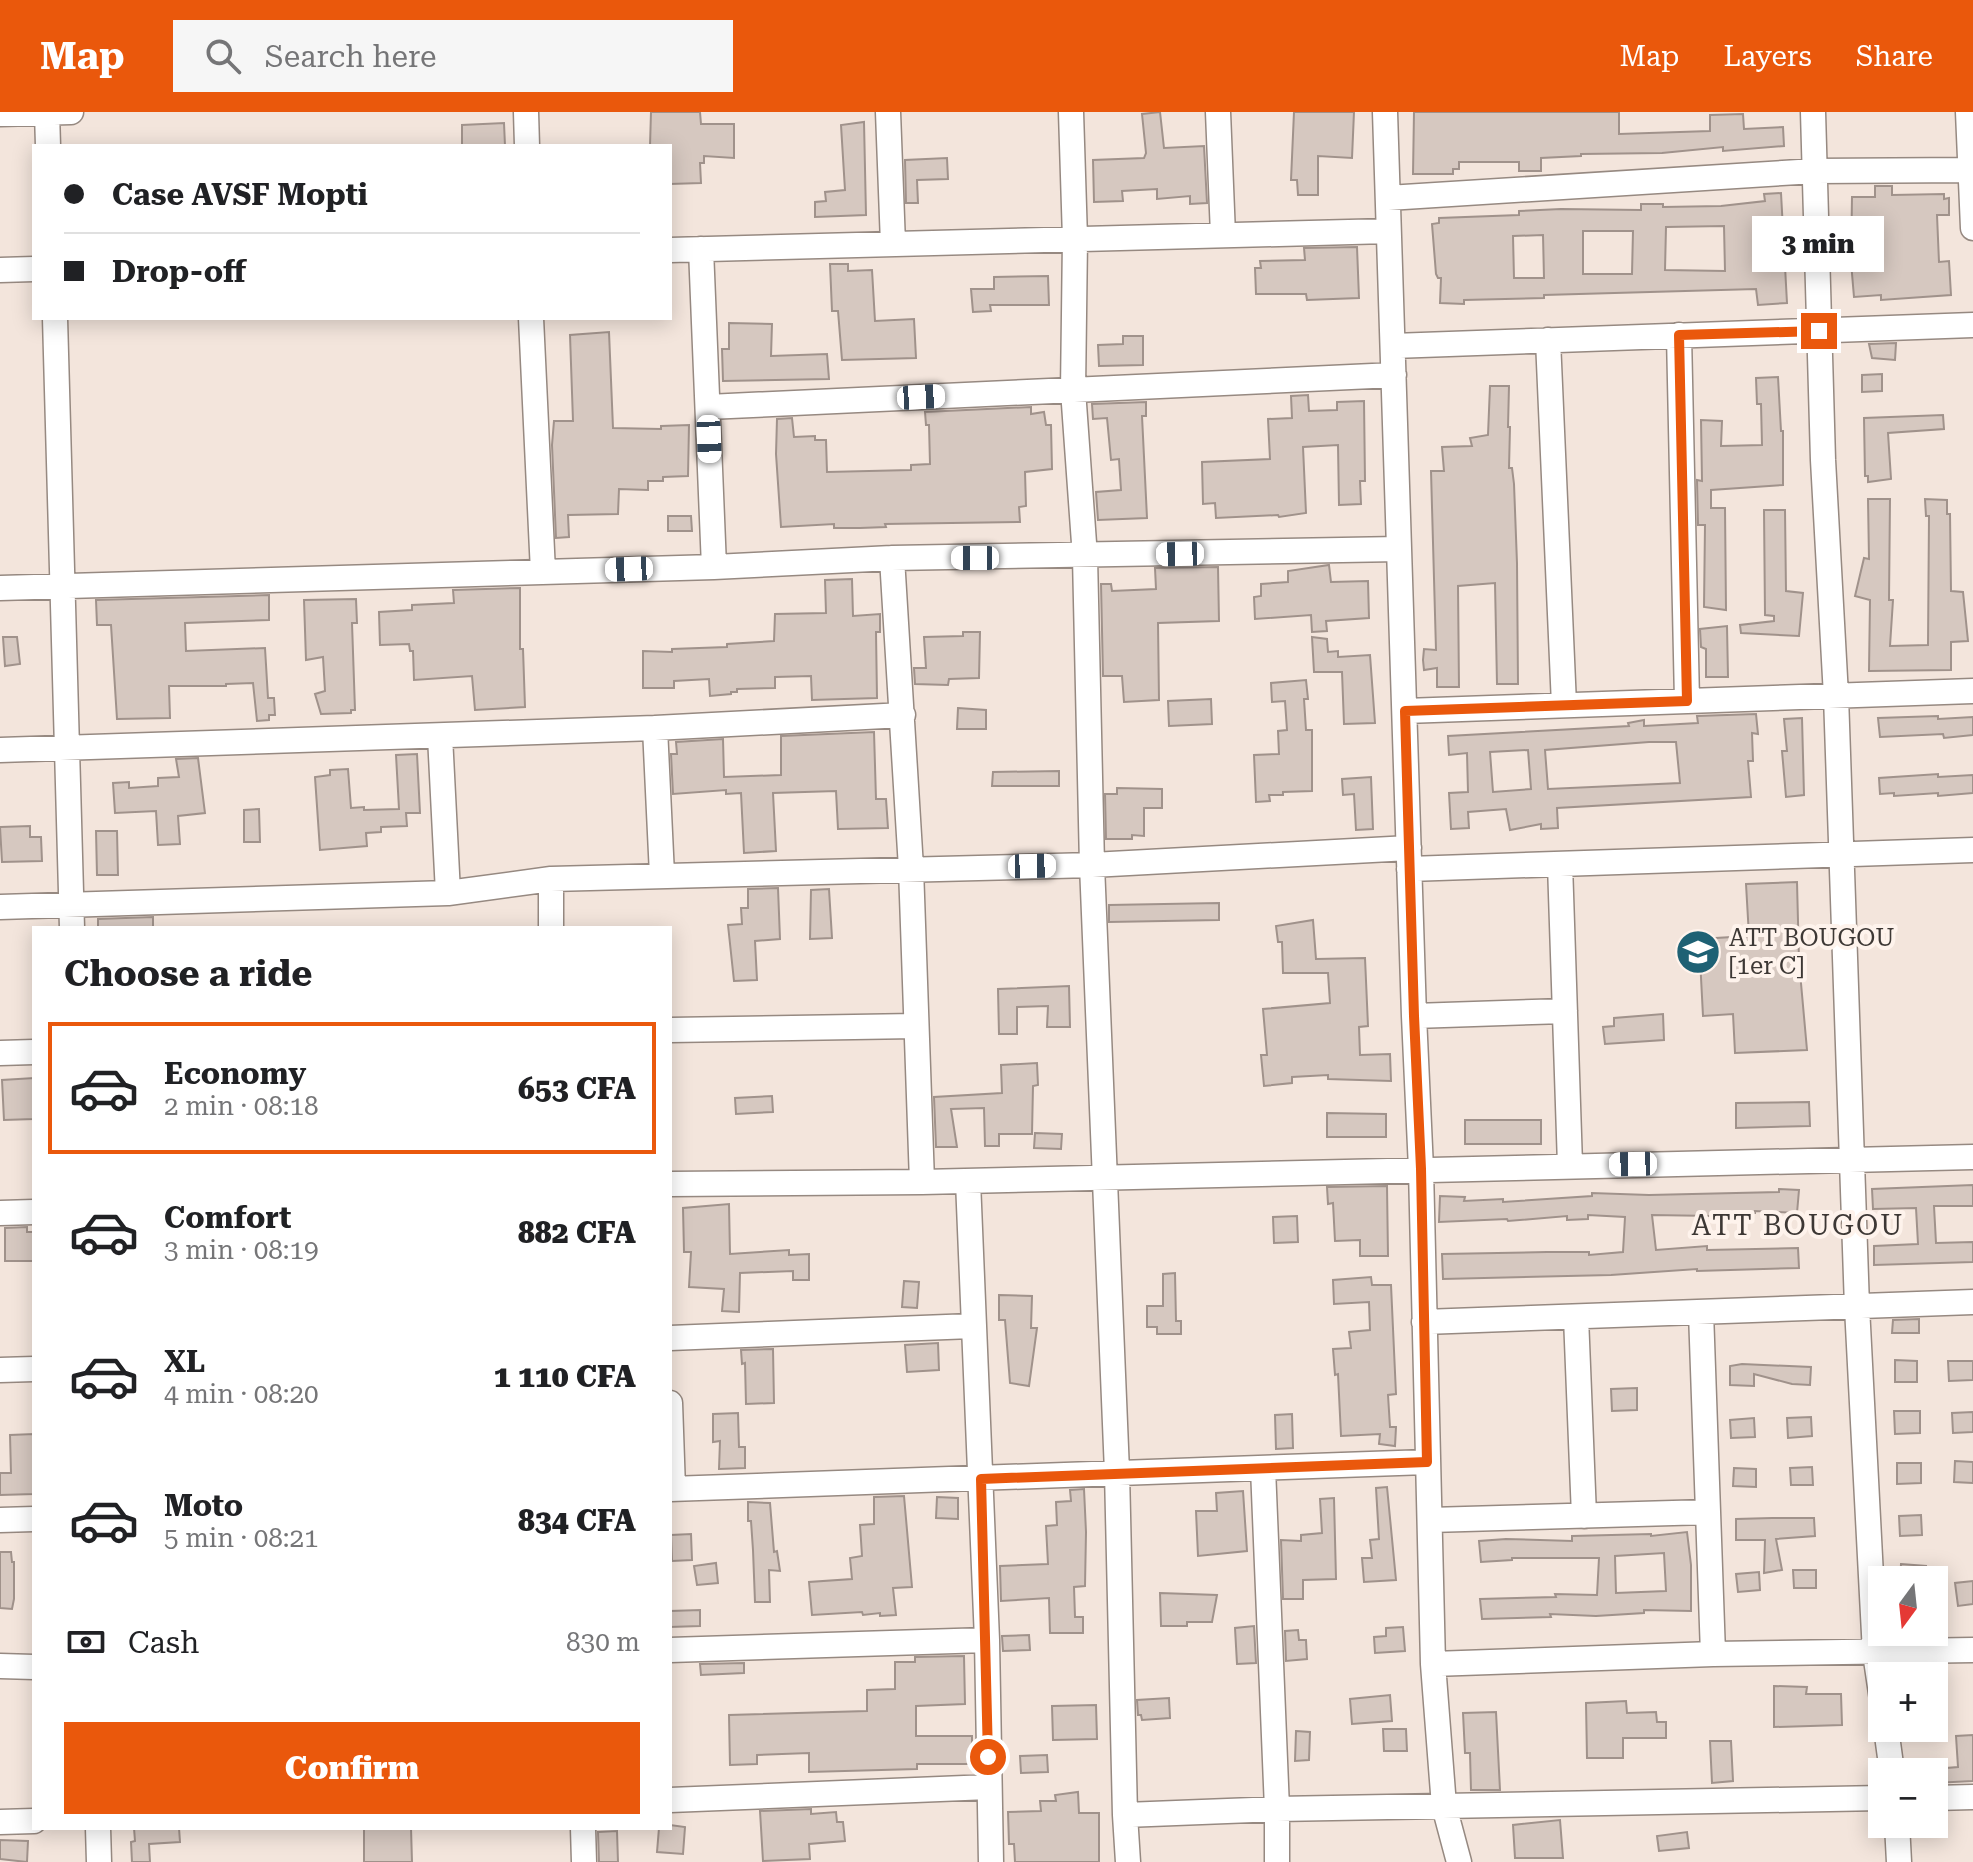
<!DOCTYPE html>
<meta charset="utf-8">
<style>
body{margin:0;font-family:"Roboto Serif",serif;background:#f6f6f6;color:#202124;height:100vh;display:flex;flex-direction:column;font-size:30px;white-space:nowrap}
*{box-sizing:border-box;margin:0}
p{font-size:26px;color:#757577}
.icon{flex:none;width:44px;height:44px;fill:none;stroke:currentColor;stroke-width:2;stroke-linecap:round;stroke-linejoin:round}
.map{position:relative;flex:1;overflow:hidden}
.panel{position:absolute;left:32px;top:814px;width:640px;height:904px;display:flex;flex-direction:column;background:#fff;border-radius:0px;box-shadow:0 4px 20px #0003}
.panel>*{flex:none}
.top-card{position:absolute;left:32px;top:32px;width:640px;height:176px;border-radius:0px;box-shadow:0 4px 20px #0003;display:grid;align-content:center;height:176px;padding:0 32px;background:#fff}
.needle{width:52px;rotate:195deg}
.tools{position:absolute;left:1868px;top:1454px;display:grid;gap:16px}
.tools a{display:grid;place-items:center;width:80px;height:80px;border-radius:0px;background:#fff;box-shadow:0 4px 20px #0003;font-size:40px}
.end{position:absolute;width:36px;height:36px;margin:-18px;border:10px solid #ea580c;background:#fff;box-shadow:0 0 0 4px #fff}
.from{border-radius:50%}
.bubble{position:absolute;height:56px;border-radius:0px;background:#fff;box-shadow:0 4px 20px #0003;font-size:26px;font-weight:800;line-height:56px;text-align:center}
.car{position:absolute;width:24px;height:48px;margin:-24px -12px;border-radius:10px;box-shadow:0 0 6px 2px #0007;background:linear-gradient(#fff 24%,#345 0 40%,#fff 0 76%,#345 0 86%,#fff 0)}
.top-card b{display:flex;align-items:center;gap:28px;height:76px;font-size:30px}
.top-card b+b{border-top:2px solid #e0e0e0}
.top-card i{width:20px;height:20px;background:#202124}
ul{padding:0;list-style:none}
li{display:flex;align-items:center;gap:24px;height:132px;margin:0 16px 12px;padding:0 16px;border:4px solid transparent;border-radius:0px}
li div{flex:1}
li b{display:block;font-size:30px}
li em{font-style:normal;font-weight:800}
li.on{border-color:#ea580c}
li>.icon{width:72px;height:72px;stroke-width:1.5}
h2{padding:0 32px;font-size:36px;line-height:96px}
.pay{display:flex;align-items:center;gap:20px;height:88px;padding:0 32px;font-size:30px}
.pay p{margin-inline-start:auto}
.cta{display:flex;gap:16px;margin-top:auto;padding:16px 32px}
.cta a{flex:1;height:92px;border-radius:0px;background:#ea580c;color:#fff;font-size:32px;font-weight:800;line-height:92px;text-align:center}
header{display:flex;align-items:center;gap:48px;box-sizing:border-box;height:112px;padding:0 40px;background:#ea580c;color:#fff}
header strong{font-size:38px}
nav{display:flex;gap:44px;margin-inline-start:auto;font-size:28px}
.search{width:560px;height:72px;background:#f6f6f6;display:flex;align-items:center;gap:20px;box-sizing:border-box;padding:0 28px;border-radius:0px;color:#757577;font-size:30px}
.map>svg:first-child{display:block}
.building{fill:#d6c8c0;stroke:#a0928b;stroke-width:2;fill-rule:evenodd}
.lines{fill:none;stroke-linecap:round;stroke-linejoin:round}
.minor-casing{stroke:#968981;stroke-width:27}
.minor{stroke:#fff;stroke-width:24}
.route{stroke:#ea580c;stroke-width:10}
.labels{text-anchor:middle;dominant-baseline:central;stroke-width:8;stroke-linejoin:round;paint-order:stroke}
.poi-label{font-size:24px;fill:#3d3835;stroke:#fef3ec;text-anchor:start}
.quarter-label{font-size:28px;letter-spacing:2px;fill:#3d3835;stroke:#fef3ec}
</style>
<header>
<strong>Map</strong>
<div class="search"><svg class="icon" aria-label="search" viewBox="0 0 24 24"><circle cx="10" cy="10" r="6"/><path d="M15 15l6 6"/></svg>Search here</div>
<nav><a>Map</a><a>Layers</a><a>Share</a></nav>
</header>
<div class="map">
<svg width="1973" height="1750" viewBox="0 0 1973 1750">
<rect width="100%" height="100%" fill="#f3e5dc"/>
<path class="building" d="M651 0H700L701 12H734V46L704 44V51H700L701 71 670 72V34H650Z
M1160 0 1164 36 1204 34 1207 91 1190 92V84L1157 87V77L1122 79 1123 89 1094 90 1093 48 1144 46 1146 41 1142 2Z
M1294 0H1354L1352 46 1318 44V83H1298L1297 68H1291Z
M1414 0H1619V22L1710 19V3L1743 2 1744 17 1783 15 1784 34 1723 39V35L1662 41 1581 42V44L1541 46V59H1519V50H1459V57H1453V62H1413Z
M864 10 866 103 815 105V90L826 89 825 80 845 78 841 13Z
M504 11 505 34H462V13Z
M947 46 948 67 917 68 918 91H906L905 48Z
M1875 74H1892V83L1944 82V87L1949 86V103H1937L1939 150 1949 149 1951 183 1881 188V183L1854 185 1851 150 1852 85H1875Z
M1781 81 1787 191 1758 193 1756 177 1544 183V186L1464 188V192L1440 191 1441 166H1438L1436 162 1432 112 1439 111V106L1519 103V99L1561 97 1641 98V92H1663V95L1721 94 1765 89 1764 82ZM1724 114 1725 159 1665 158 1666 115ZM1583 119H1633L1632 162H1583ZM1543 123 1544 166H1514L1513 124Z
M1357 135 1359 186 1307 188 1306 182H1256L1255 156H1261L1260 149 1305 148 1304 136Z
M830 152H848V159L872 158 875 209 914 207 916 246 842 248 838 199H832Z
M1048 164 1049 193H990L991 199 973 200 971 177H994V165Z
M729 211 772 212 771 244 827 242 829 267 723 269 722 237H729Z
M609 220 613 316 661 317V314L689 313 688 364 663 365V369H648V378L619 377 618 402 568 403 569 425 556 426 552 333 554 309H573L570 223Z
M1123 224H1143V253L1099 254 1098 233 1123 232Z
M1896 231 1895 248 1872 246 1869 232Z
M1882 262V279L1862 280V263Z
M1778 265 1781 319H1783V373L1711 378V396H1725L1726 498 1704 495 1705 413H1698L1697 368 1702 369 1701 308 1722 309 1721 334 1762 333 1761 292H1757L1756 266Z
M1490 274H1509L1508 315H1510L1509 356H1512L1514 372 1517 451 1518 572H1497L1495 471 1458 474 1459 575H1437V556L1424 558 1423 548 1424 537 1436 538 1431 359H1444L1442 335 1472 334 1470 326 1488 323Z
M1308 283 1309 299 1337 298V290L1364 289 1365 369H1360L1361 392 1339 393 1338 333 1303 335 1306 401 1279 405 1278 403 1216 406 1215 391 1203 392 1202 350 1270 347 1268 307 1292 306 1291 284Z
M1146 290V304H1142L1147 406 1098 408 1096 380 1121 378 1119 347 1111 348 1107 306 1093 307 1092 292Z
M1031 295V302L1044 300 1046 313H1051L1052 357 1025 360 1026 394 1019 395 1020 410 885 412 886 415 860 416H834V412L781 415 776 342 777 307 792 306 794 325 815 324V328H826L827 360 911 358V353L930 352 929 313H926L925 300Z
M1943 303 1944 317 1888 321 1891 367 1868 370V364H1865L1864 306Z
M1868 387H1890L1889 488H1893L1890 534 1928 533 1929 404H1926L1925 387 1947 388V402H1950L1951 479 1963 480 1968 529 1951 530V558L1869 559 1870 488 1855 484 1864 446 1869 447Z
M1764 398H1785L1786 479 1803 481 1799 524 1741 521 1740 513 1774 509V504L1765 503Z
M668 404H691L692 419H668Z
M1329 453 1331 470 1368 469 1369 506 1326 509 1327 519 1312 520 1311 503 1255 507 1254 485 1261 484V472L1288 470V459Z
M1218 455 1219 509 1158 511 1159 588 1124 590 1122 564H1103L1101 472H1111L1112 479 1156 477 1155 456Z
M852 467 853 504 880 502V520H876L877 586 812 588 811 564 775 565V576L737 577V580H731V582L710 584 709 567 674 569V576H643V539L672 540V537L727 535V532L774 529 775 502 826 501 825 468Z
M520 476V537H523L525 595 475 598 472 564 414 568 413 539H410L409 532 380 533 379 500 412 498V493L454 491 453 478Z
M269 483V508L185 511 186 539 265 536 268 586H274L275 603H269V608L257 609 253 571 226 572V574H169L170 606 117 607 111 513H97L96 488Z
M356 487 357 511H352L355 598H351V601L321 602 315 582 325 579 323 545 306 548 304 488Z
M1727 514 1728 565H1706V537L1701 535 1700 517Z
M963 520H980L979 566 949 567 948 573 915 572 914 556H926L924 525 963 524Z
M3 525H17L20 552 5 554Z
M1312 525 1327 527 1328 540 1338 539V545L1370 543 1375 611 1344 612 1342 560H1314Z
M1306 568 1308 587H1304L1306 618H1312V679L1283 680V683H1269L1270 689 1256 690 1254 643 1279 642 1278 619 1287 618 1285 589 1272 590 1271 571Z
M1211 587 1212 612 1169 614 1168 589Z
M958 596 986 598V617H957Z
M1756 602 1758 622 1752 621 1753 649H1748L1751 685 1557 696 1558 716 1541 717V712L1510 718 1506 697 1468 700 1469 716 1451 717 1449 681 1468 680 1467 641 1449 643 1448 624 1629 614 1628 611 1644 608V614L1698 611 1697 604ZM1649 630H1676L1680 671 1548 677 1545 638ZM1528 638 1531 677 1493 680 1490 640Z
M1938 604V607L1973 605V623L1944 626 1943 622 1880 625 1878 606Z
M1802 606 1804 683 1786 685 1782 639H1787L1784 607Z
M874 620 876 687H886L888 716 838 717 836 679 773 681 776 739 744 741 741 681 726 682V678L673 682 671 642H677L676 630 723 627 724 665 781 663V624Z
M417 642 420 701H406L407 714 381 715V720L366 721 367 734 320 738 315 665 330 663V658L348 657 351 696 364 695V698L399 697 396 643Z
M198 646 205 701 178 704 180 732 158 733 156 699 115 701 113 671 129 670V676L158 674V666L179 665 176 647Z
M1059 659V674H992L993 660Z
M1938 662V665L1973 663V681L1938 684V681L1894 684V681L1880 682 1879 666Z
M1371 665 1373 717 1356 718 1354 682 1343 683 1342 667Z
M1117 676 1162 677V696H1144V724L1132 723V727H1106L1105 682H1117Z
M259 697 260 730H244V698Z
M30 714V725H41L42 749 2 750 0 715Z
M96 719H117L118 763H97Z
M1797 770 1799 849 1807 938 1735 941 1733 902 1703 904 1699 827 1749 824 1746 772Z
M778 776 780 827 755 829 757 868 734 869 728 813 742 812 741 796H748V777Z
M829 777 832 826 810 827 811 778Z
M1219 791V808L1109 810V793Z
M153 805V816H98V807Z
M1313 808 1316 847 1365 846 1368 914 1359 915 1360 943 1390 942 1391 969 1328 967V963L1292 965V971L1264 974 1261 943H1267L1263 897 1330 891 1328 861H1283L1282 830H1278L1276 814Z
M1069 874 1070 915H1047L1048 894 1017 895V922H999L998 877Z
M1663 902 1664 928 1605 932 1603 915 1614 914V906Z
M1037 951 1038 973 1033 974 1032 1022H999V1034H985L984 996 951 997 957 1035H936L934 985 1002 981 1001 953Z
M34 966V1007L4 1008 2 968Z
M772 984 773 1000 736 1002 735 986Z
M1809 990 1810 1014 1736 1016V991Z
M1327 1001 1386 1002V1025H1327Z
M1465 1008H1541V1032H1465Z
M1035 1021 1062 1022 1061 1037 1034 1036Z
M1973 1073V1094H1934L1936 1131 1973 1130V1150L1874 1153V1134L1918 1132 1916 1096 1873 1097 1872 1077Z
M1387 1074 1388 1144H1360V1128L1335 1129 1333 1091 1328 1092 1327 1075Z
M1779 1077 1799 1078 1797 1101 1755 1099V1101L1713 1100V1104L1652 1103 1656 1138 1707 1134V1138L1798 1136 1799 1156 1697 1159V1157L1611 1163 1443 1167 1442 1142 1547 1140H1589V1143L1623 1140 1625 1105 1588 1103V1107L1567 1108V1104L1508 1109 1507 1107 1439 1110 1440 1084 1465 1085 1464 1089 1503 1087V1090L1592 1084V1081L1649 1083 1779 1080Z
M729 1092 730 1142 789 1138V1143L809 1142V1168H793V1159L740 1161 739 1200 722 1199 724 1177 689 1175 691 1140H684L683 1096Z
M1297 1104 1298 1130 1274 1131 1273 1105Z
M27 1115V1120H34V1149H5V1116Z
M1175 1161 1176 1209H1181V1222H1157V1215H1147V1194H1163V1162Z
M1371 1165 1372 1173H1391L1396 1282 1388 1283 1390 1315H1396L1395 1334 1379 1332 1380 1322 1341 1324 1338 1262 1335 1263 1333 1237 1351 1236 1349 1220 1370 1218 1369 1190 1334 1192 1333 1168Z
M904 1169 919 1170 917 1196 902 1195Z
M999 1183 1032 1184 1031 1216H1037L1029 1274 1010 1271 1005 1208H999Z
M1919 1207V1221H1892L1893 1208Z
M938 1231 939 1258 907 1260 905 1233Z
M773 1237 774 1291 746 1292 745 1251 742 1252 741 1238Z
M1895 1248 1917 1249V1270H1895Z
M1948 1249H1973V1268L1949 1269Z
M1742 1252 1811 1255 1810 1273 1792 1272 1754 1262V1274L1730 1273V1254Z
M1637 1276V1298L1612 1299 1611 1277Z
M1894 1299H1920V1321L1895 1322Z
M1973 1300V1320L1953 1321 1952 1301Z
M738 1301 739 1335H745V1356L719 1357 720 1329 713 1330V1302Z
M1292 1302 1293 1336 1276 1337 1275 1303Z
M1811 1305 1812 1324 1788 1326 1787 1306Z
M1754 1306 1755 1325 1731 1326 1730 1308Z
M34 1322V1382L0 1383V1361H11L10 1323Z
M1955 1349 1973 1350V1371L1954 1370Z
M1897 1351H1921V1371L1897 1372Z
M1812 1355 1813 1373H1791L1790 1356Z
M1734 1356 1756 1357V1375L1733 1374Z
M1387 1375 1396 1468 1364 1470 1362 1446H1372L1370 1428 1379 1427 1376 1376Z
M1084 1377 1086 1420 1085 1474 1074 1475 1075 1505H1083V1521H1050L1049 1486 1001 1489 1000 1454 1048 1452 1046 1414 1057 1413 1056 1390 1071 1389 1070 1378Z
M1243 1379 1247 1439 1198 1444 1196 1399H1217L1216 1381Z
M904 1384 912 1475 893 1476 896 1503 880 1504V1501L863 1503 862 1500 812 1503 809 1470 852 1467 850 1446 862 1444 860 1413 874 1412V1385Z
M937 1385 958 1386V1407L936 1406Z
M1334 1386 1336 1467 1303 1468V1487H1283L1281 1428 1301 1429V1423L1322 1421 1320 1387Z
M748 1390 770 1391 774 1440 777 1439 780 1459 769 1458 770 1490H755L753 1438 751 1409H748Z
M1921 1403 1922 1423 1900 1424 1899 1404Z
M1772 1406H1814L1815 1424 1776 1427 1782 1458 1764 1461 1765 1428H1736V1407Z
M1687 1420 1691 1453V1499L1644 1498V1501L1596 1504 1550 1502 1551 1505 1482 1507 1480 1487 1556 1485 1555 1482 1597 1483 1599 1446H1512V1448L1481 1450 1479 1429 1506 1427 1572 1429V1424L1651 1422V1424ZM1664 1441 1666 1479 1616 1481 1615 1444Z
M691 1422 692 1448 672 1449 671 1423Z
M0 1440H11L12 1450H14V1487L12 1497 0 1496Z
M716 1451 718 1471 697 1473 694 1454Z
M1901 1452 1926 1454 1925 1468H1900Z
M1793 1458H1816V1476H1794Z
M1759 1460 1760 1478 1738 1480 1736 1462Z
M1973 1469V1492L1958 1494 1955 1471Z
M1160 1481 1217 1483 1212 1510H1187V1514H1161Z
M700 1498V1514L670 1515V1499Z
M1254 1514 1256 1551 1237 1552 1235 1516Z
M1403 1515 1405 1539 1375 1541 1374 1525 1386 1524V1516Z
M1298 1518 1299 1528H1306L1307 1547 1286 1549 1285 1519Z
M1029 1523 1030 1538 1003 1539 1002 1524Z
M964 1544 965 1592 916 1594V1624H972V1652H917V1657L809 1660V1641L757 1643V1652L730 1653 729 1603 867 1599V1578L895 1577V1550H915V1545Z
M744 1551V1561L701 1563 700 1552Z
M1774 1574 1807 1575 1806 1582H1841L1842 1613 1774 1615Z
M1390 1583 1392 1609 1352 1612 1350 1587Z
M1169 1586 1170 1606 1142 1608 1141 1603H1138L1137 1588Z
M1626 1589 1627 1601 1656 1600 1657 1610H1666V1626H1623V1646H1587L1586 1591Z
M1096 1593 1097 1627 1053 1628 1052 1594Z
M1496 1600 1500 1678H1471L1470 1641H1465L1463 1601Z
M1383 1617H1406L1407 1639H1384Z
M1296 1619 1310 1620 1309 1648 1295 1649Z
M1973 1623V1669L1934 1671V1657L1958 1655 1956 1624Z
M1710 1629H1731L1733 1669 1712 1671Z
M1047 1643 1048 1660 1021 1661 1020 1644Z
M1078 1680 1079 1701H1099V1750H1015L1014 1732H1009L1008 1700 1041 1699 1040 1689H1056L1055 1683Z
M811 1697V1702L836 1700 837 1710H843L845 1729 809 1732 810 1747 763 1749 760 1699Z
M1560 1708 1563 1746H1515L1513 1713Z
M670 1713 685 1715 683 1742 657 1740 659 1716H670Z
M134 1716H179L180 1730 149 1732 150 1750H132L131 1730 135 1729Z
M364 1716H411L412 1750H364Z
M617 1719 618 1750H599L598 1720Z
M1687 1720 1689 1736 1659 1739 1657 1724Z
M0 1728 28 1729 27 1750 0 1747Z"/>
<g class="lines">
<g class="minor-casing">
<path id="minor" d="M47 0 48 34
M526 0 527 34
M888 0 893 132
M1071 0 1075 127 1073 278 1085 445 1092 753 1117 1360 1125 1703 1128 1750
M1218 0 1223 123
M1385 0 1414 904 1421 1057 1433 1552 1444 1694 1459 1750
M1813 0 1823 348 1836 584 1857 1195 1875 1541 1882 1588
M1968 0 1973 116
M0 2 71 0
M1388 86 1815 59 1970 58
M701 137 714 455
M670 138 1388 119
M0 158 34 157
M55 206 72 816
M531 206 543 460
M1679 223 1687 589
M1548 228 1564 593
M1393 234 1973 213
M708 295 1394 263
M892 446 911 756 922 1070
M0 476 714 455 892 446 1399 437
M1405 599 1973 579
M655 616 662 763
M440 624 448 781
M0 638 655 616 903 603
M1560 752 1570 1053
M1409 757 1973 738
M0 795 448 781 551 767 1092 753 1409 736
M551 816V767
M1414 904 1565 899
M670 918 915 914
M0 941 34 940
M968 1069 987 1528 991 1750
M670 1072 922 1070 1973 1045
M0 1101 34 1100
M1701 1200 1713 1542
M1576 1205 1584 1404
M1424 1210 1973 1190
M670 1226 972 1214
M0 1258 34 1257
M670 1291 673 1377
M1263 1356 1277 1697V1750
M670 1377 1427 1350
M0 1408 34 1407
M1430 1408 1708 1400
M670 1538 987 1528
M1433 1552 1713 1542 1973 1538
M0 1554 34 1555
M1886 1616 1892 1660
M1934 1686 1973 1685
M670 1688 989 1675
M1125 1703 1277 1697 1882 1686
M0 1710 34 1709
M1897 1712 1899 1750
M98 1716 99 1750
M583 1716 584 1750"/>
</g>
<use href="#minor" class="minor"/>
</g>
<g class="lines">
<path class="route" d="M988 1645 981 1367 1427 1350 1421 1057 1414 904 1405 599 1687 589 1679 223 1819 219"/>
</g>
<defs>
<g id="school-disc" transform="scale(2.3)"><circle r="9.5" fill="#1e6174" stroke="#fef3ec"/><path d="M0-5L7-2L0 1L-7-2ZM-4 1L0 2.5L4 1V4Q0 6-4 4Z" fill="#fff"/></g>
</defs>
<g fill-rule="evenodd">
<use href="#school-disc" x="1698" y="840"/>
</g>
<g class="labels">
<g class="poi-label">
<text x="1729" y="826">ATT BOUGOU<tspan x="1729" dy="28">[1er C]</tspan></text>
</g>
<g class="quarter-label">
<text x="1798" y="1113">ATT BOUGOU</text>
</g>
</g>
</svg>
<div class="tools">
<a><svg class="needle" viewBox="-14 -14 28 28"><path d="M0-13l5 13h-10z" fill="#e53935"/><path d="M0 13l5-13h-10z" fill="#757577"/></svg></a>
<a>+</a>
<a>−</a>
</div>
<i class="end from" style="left:988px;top:1645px"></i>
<i class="end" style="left:1819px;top:219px"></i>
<div class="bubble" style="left:1752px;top:104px;width:132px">3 min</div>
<i class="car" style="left:921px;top:285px;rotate:87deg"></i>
<i class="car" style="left:709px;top:327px;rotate:178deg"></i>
<i class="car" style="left:1180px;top:442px;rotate:269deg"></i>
<i class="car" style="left:975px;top:446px;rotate:270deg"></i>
<i class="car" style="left:629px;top:457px;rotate:268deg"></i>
<i class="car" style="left:1032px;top:754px;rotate:89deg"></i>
<i class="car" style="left:1633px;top:1052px;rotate:269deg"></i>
<div class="top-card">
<b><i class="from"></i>Case AVSF Mopti</b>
<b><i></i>Drop-off</b>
</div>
<section class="panel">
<h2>Choose a ride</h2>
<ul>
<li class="on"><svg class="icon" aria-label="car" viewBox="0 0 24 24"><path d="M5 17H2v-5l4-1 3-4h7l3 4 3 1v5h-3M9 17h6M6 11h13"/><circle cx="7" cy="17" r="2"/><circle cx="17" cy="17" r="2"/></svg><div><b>Economy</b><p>2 min · 08:18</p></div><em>653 CFA</em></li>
<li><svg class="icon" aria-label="car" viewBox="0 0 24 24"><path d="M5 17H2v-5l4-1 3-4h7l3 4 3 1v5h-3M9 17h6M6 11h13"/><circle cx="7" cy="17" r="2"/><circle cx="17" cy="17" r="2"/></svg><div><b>Comfort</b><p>3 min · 08:19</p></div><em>882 CFA</em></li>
<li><svg class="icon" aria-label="car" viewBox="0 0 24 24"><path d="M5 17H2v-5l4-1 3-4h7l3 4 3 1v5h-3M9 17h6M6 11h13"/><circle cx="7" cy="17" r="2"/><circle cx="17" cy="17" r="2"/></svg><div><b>XL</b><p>4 min · 08:20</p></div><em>1 110 CFA</em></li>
<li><svg class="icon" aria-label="car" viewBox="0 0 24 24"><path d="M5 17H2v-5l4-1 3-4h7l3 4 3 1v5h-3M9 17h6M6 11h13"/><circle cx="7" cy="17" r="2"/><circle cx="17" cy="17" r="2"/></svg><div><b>Moto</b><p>5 min · 08:21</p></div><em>834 CFA</em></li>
</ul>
<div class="pay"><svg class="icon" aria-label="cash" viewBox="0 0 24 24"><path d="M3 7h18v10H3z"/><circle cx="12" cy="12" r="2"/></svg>Cash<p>830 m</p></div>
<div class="cta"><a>Confirm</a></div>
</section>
</div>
